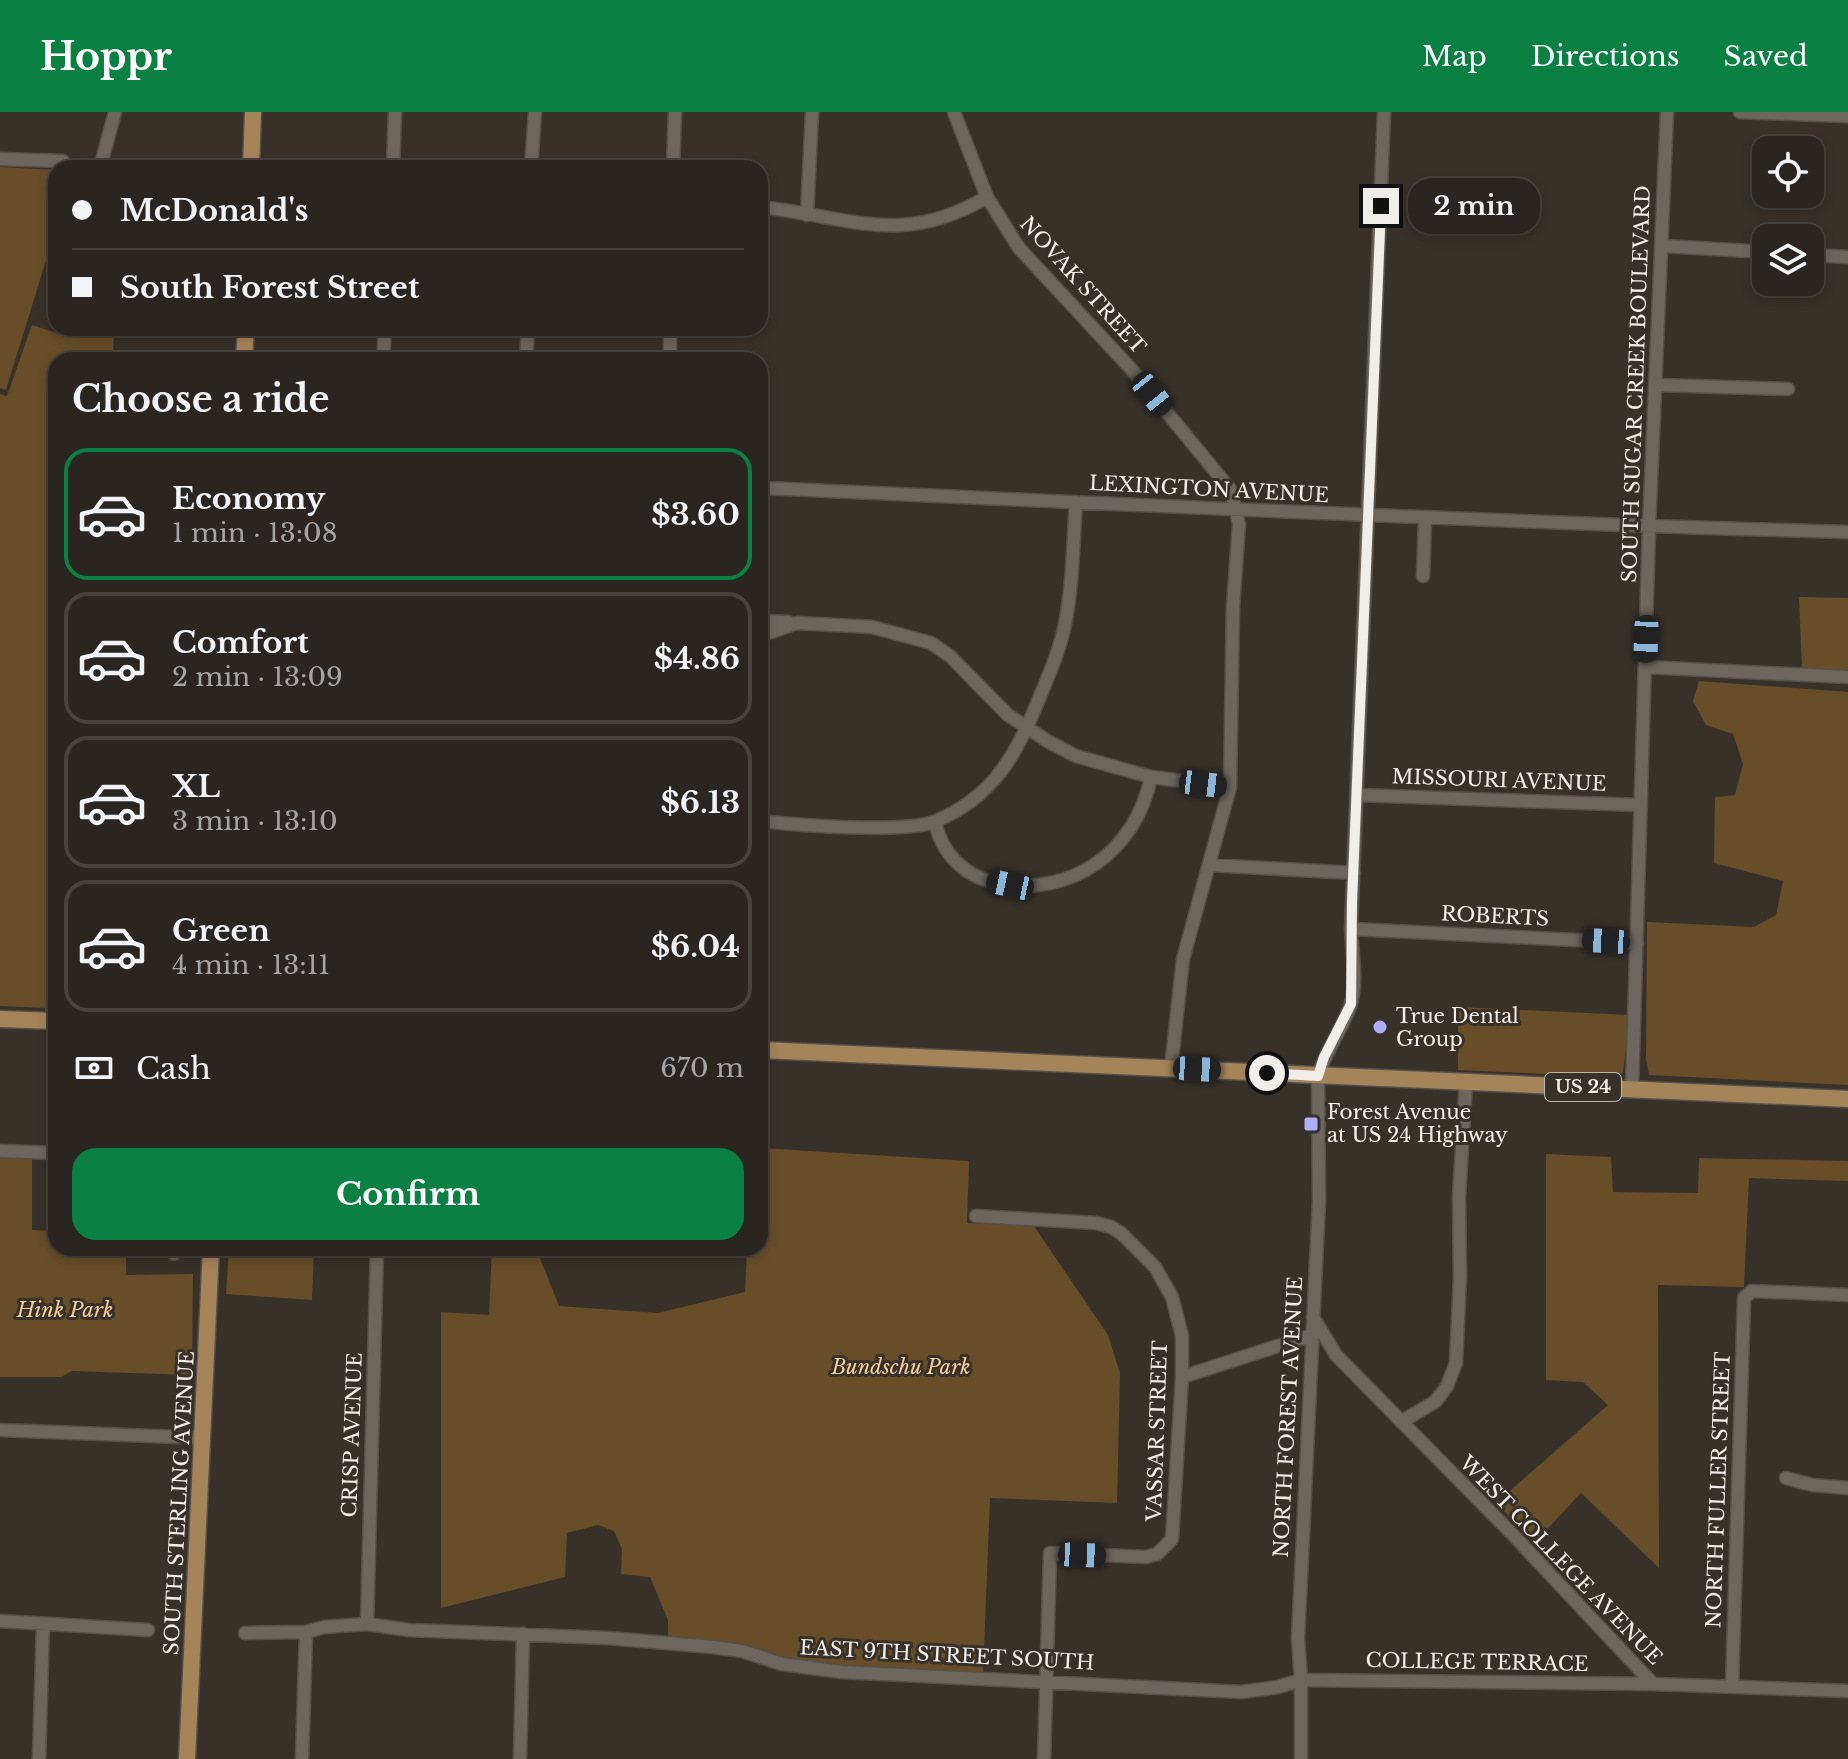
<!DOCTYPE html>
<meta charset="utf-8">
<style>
body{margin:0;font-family:"Libre Baskerville",serif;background:#322d29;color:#f1f3f6;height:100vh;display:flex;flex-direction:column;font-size:30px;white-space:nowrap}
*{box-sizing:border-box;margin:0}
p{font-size:26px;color:#a5a5a5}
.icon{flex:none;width:44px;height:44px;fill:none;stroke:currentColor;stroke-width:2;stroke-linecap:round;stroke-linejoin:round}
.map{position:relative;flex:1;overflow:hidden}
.panel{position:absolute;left:48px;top:240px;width:720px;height:904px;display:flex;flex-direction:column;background:#2a2520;border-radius:24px;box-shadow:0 4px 12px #0003,0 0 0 2px #46423e}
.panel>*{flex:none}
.banner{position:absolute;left:48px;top:48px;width:720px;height:176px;border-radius:24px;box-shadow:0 4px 12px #0003,0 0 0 2px #46423e;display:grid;align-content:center;height:176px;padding:0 24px;background:#2a2520}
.controls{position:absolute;left:1752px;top:24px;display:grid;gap:16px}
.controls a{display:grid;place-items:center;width:72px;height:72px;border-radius:16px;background:#2a2520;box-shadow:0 4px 12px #0003,0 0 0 2px #46423e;font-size:40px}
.end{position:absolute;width:36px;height:36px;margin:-18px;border:10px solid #f1ede8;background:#111;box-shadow:0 0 0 4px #111}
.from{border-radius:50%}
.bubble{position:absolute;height:56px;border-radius:24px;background:#2a2520;box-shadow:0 4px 12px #0003,0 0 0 2px #46423e;font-size:26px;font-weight:700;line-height:56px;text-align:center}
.car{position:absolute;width:24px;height:48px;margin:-24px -12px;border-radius:10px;box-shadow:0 0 6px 2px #0007;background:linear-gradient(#222 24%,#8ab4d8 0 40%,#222 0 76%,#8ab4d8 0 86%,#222 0)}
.banner b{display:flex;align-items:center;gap:28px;height:76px;font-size:30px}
.banner b+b{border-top:2px solid #46423e}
.banner i{width:20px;height:20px;background:#f1f3f6}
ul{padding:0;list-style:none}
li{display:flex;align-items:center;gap:24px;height:132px;margin:0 16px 12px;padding:0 8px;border:4px solid #46423e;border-radius:24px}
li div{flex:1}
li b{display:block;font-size:30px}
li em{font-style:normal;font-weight:700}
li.active{border-color:#0b8043}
li>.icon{width:72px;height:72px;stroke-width:1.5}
h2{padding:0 24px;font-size:36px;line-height:96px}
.pay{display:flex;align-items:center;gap:20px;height:88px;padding:0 24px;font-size:30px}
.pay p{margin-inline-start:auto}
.button{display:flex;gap:16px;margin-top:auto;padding:16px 24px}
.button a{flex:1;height:92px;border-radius:24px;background:#0b8043;color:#fff;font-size:32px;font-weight:700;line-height:92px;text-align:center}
header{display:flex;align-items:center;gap:48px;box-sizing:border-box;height:112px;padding:0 40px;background:#0b8043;color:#fff}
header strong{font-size:38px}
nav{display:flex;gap:44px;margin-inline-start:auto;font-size:28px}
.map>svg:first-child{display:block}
.green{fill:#684d29}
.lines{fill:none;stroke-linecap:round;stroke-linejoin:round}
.minor-casing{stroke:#56504a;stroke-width:15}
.major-casing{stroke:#56504a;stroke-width:19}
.minor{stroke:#6d665e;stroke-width:12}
.major{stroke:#a58459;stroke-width:16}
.route{stroke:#f1ede8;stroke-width:10}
.poi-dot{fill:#adaffb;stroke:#38312a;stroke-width:3}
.labels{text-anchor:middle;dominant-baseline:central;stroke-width:6;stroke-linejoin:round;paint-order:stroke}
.shield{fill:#38312a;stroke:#bab5af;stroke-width:2}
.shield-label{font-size:18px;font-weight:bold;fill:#f1ede8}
.street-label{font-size:20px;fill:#f1ede8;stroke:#38312a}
.poi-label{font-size:20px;fill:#f1ede8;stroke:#38312a;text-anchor:start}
.park-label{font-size:20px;font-style:italic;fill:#f6ce9b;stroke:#38312a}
</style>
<header>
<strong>Hoppr</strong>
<nav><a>Map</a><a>Directions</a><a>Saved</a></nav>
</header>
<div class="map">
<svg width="1848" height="1647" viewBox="0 0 1848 1647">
<rect width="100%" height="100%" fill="#38312a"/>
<path class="green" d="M0 55 56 58V116L6 278 0 276Z
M32 213 59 222 68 216H114L113 248H56V716L49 888 45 896 0 894V282L7 284Z
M1799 485 1848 486V559L1802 556Z
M1699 569 1848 580V973L1649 963 1646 947 1647 810 1754 815 1776 803 1783 769 1714 751 1715 685 1735 683 1743 652 1733 622 1706 613 1693 589Z
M1458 895 1630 903 1623 960 1617 965 1458 958Z
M760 1036 969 1049 967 1111 1034 1114 1108 1223 1120 1261 1117 1391 990 1386 983 1562 850 1556 780 1549 733 1534 668 1524V1508L650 1465 621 1462 622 1437 614 1419 598 1413 567 1421 565 1465 441 1496V1200L489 1203 492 1136H536L559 1194 658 1201 745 1180 747 1136H760Z
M0 1039 32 1040V1118L56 1119V1136H126V1163L193 1162 192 1263 72 1259 61 1265H0Z
M1546 1042 1611 1045 1613 1080 1698 1081 1699 1046 1848 1049V1069L1749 1066 1744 1175 1658 1173 1659 1456 1581 1381 1535 1430 1496 1391 1608 1293 1583 1270 1546 1268Z
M229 1136H314L312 1188 226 1182Z"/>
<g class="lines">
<g class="minor-casing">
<path id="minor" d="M954 0 987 85 1019 136 1132 258 1230 377 1239 412 1233 494 1230 675 1183 847 1171 956
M1740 0 1848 4
M0 47 63 49
M100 56 115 0
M393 56 395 0
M531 56 535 0
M673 56 675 0
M760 95C850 104 901 136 987 85
M807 103 812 0
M1663 134 1766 140
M1810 143 1848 145
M670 216V248
M383 248 385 216
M526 248 528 216
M1656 273 1788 277
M760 376C1123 392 1485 410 1848 420
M1423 464 1425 406
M760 509 789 510
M760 524 797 511 872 515 931 531 950 544 1008 603 1049 630 1076 644 1151 665 1230 675
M1645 555 1848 565
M1357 683 1640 693
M760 709C798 713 904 722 936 709 995 684 1016 642 1039 587 1049 562 1060 538 1065 512 1073 472 1073 431 1076 390
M935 710C942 742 964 764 996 771 1072 786 1136 739 1151 665
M1209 753 1354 761
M1351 817 1637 831
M52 909 56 789
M1632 977 1649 415 1667 0
M0 1039 56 1041
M976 1104 1096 1111 1111 1115 1121 1121 1155 1155 1172 1185 1182 1224V1265L1172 1427 1157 1442 1146 1445 1050 1441 1044 1647
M174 1136V1142
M1313 1205 1336 1243 1517 1427 1653 1572 1848 1579
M1182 1265 1312 1223
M1401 1310 1436 1289 1447 1274 1456 1251 1460 1165 1459 1084 1466 971
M0 1318 203 1326
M1786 1366 1812 1373 1848 1376
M0 1509 148 1518
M367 1512 377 1136
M245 1521 306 1520 324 1515 367 1512 409 1518 608 1526 713 1535 742 1539 782 1552 842 1560 1242 1580 1278 1575 1301 1568 1653 1572
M1732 1574 1744 1186 1752 1179 1848 1183
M39 1647 43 1512
M302 1647 306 1520
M520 1647 523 1522
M1301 1647V1568L1298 1526 1319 1089 1318 964C1326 938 1342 918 1350 894 1358 872 1352 840 1351 817L1384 0"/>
</g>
<g class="major-casing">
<path id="major" d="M251 56 253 0
M244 248 246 216
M0 907 56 909
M760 938 1848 987
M187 1647 211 1136"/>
</g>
<use href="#minor" class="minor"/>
<use href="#major" class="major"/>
</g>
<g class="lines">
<path class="route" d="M1267 961 1318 964 1324 945 1351 892 1352 790 1381 94"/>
</g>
<g class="poi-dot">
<circle cx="1380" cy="915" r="8"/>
<rect x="1303" y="1004" width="16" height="16" rx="4"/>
</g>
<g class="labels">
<rect class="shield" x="1545" y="961" width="76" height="28" rx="6"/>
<g class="shield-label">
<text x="1583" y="975">US 24</text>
</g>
<g class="street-label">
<text transform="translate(1083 173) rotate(48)">NOVAK STREET</text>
<text transform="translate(1636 272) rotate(-88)">SOUTH SUGAR CREEK BOULEVARD</text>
<text transform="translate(1209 377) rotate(3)">LEXINGTON AVENUE</text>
<text transform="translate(1499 668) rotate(2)">MISSOURI AVENUE</text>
<text transform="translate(1495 804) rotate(3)">ROBERTS</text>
<text transform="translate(1288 1305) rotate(-87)">NORTH FOREST AVENUE</text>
<text transform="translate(1157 1319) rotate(-88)">VASSAR STREET</text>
<text transform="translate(352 1323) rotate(-88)">CRISP AVENUE</text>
<text transform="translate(1718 1378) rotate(-88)">NORTH FULLER STREET</text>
<text transform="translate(179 1391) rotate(-87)">SOUTH STERLING AVENUE</text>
<text transform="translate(1561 1448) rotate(46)">WEST COLLEGE AVENUE</text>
<text transform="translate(947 1543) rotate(3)">EAST 9TH STREET SOUTH</text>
<text transform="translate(1477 1550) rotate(1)">COLLEGE TERRACE</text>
</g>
<g class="poi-label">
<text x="1396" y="904">True Dental<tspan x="1396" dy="23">Group</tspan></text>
<text x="1327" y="1000">Forest Avenue<tspan x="1327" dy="23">at US 24 Highway</tspan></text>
</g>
<g class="park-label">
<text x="65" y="1198">Hink Park</text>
<text x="901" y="1255">Bundschu Park</text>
</g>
</g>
</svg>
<div class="controls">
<a><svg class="icon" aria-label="locate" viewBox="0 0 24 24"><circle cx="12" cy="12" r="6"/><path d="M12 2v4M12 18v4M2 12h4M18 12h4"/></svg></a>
<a><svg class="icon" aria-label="layers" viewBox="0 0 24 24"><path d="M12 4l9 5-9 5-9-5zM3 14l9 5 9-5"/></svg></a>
</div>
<i class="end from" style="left:1267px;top:961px"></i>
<i class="end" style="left:1381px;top:94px"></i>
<div class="bubble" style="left:1408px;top:66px;width:132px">2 min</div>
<i class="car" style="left:1152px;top:282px;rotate:141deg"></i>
<i class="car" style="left:1646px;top:527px;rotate:182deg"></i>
<i class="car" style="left:1203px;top:672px;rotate:97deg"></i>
<i class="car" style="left:1010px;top:773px;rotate:282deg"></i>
<i class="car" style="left:1606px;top:829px;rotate:273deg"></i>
<i class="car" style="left:1197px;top:957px;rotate:93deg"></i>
<i class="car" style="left:1082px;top:1443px;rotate:92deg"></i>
<div class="banner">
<b><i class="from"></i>McDonald's</b>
<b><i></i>South Forest Street</b>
</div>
<section class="panel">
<h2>Choose a ride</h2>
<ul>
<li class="active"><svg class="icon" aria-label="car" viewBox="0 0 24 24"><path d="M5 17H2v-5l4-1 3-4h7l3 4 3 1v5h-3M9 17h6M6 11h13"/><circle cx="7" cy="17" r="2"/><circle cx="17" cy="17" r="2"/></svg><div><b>Economy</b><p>1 min · 13:08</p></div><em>$3.60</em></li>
<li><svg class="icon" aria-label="car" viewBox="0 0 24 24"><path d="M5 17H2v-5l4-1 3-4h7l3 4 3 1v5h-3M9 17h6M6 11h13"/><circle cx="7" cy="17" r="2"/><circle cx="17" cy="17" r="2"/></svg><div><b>Comfort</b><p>2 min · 13:09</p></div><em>$4.86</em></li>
<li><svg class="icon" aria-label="car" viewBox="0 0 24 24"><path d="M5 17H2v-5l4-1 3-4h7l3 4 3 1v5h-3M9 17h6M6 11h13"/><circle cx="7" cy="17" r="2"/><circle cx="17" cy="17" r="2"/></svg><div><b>XL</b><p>3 min · 13:10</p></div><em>$6.13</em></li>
<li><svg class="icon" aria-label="car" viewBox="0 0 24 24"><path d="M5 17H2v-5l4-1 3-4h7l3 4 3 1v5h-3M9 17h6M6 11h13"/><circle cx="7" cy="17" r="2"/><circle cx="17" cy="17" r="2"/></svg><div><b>Green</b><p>4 min · 13:11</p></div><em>$6.04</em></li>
</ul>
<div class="pay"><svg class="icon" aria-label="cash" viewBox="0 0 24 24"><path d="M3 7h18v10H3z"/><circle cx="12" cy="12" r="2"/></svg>Cash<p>670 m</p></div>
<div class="button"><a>Confirm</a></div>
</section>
</div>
